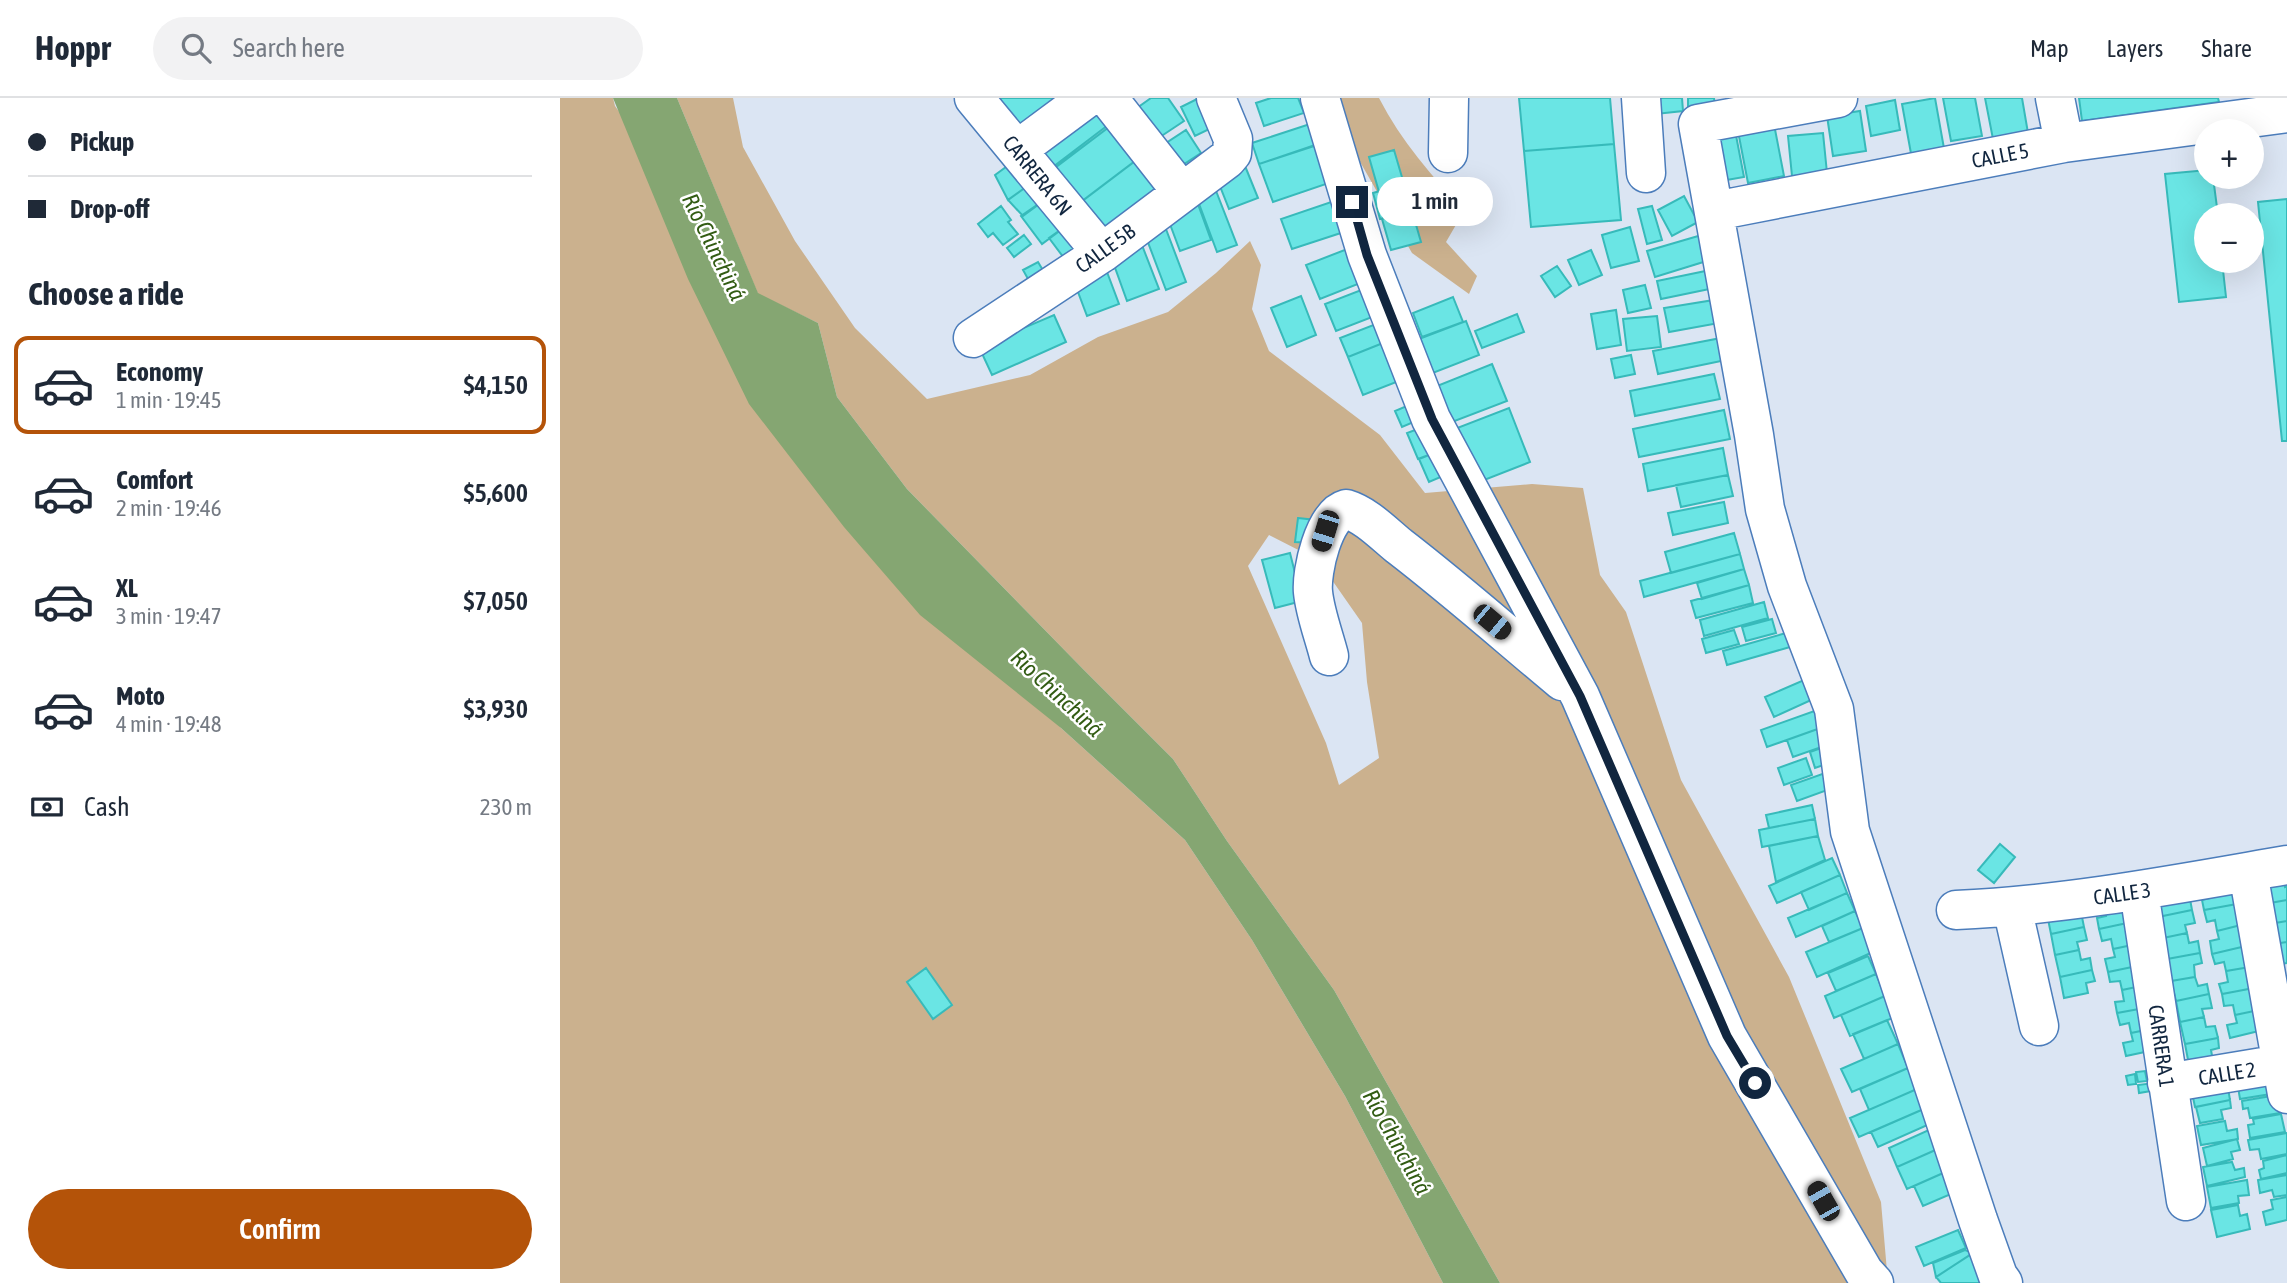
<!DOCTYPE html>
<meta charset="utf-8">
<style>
body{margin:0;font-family:"Asap Condensed",sans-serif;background:#f2f2f3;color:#1f2937;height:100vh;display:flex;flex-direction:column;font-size:26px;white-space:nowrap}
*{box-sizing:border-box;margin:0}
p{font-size:23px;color:#747a83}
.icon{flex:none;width:38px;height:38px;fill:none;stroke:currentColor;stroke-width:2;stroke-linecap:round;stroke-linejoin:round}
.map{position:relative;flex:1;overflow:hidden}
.drawer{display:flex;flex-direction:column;background:#fff;width:560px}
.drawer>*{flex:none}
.guide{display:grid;align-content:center;height:154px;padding:0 28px;background:#fff}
.tools{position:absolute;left:1634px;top:21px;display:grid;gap:14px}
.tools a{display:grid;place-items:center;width:70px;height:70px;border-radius:50%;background:#fff;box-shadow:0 7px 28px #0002;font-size:35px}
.end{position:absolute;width:32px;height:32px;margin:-16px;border:9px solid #11263f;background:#fff;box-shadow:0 0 0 4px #fff}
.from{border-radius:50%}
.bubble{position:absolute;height:49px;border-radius:24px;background:#fff;box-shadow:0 7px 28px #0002;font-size:23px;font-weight:600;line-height:49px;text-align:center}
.car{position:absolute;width:21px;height:42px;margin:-21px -10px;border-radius:9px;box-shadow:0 0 5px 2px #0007;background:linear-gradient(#222 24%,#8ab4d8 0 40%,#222 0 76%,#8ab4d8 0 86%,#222 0)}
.guide b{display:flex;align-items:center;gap:24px;height:66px;font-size:26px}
.guide b+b{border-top:2px solid #e0e1e3}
.guide i{width:18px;height:18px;background:#1f2937}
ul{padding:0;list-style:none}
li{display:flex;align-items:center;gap:21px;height:98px;margin:0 14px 10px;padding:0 14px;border:4px solid transparent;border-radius:14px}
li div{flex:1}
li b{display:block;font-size:26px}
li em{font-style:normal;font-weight:600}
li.selected{border-color:#b45309}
li>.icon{width:63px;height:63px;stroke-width:1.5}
h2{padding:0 28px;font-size:32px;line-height:84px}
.pay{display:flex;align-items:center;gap:18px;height:77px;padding:0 28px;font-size:26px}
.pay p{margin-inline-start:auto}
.action{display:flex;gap:14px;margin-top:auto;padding:14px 28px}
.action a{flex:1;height:80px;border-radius:42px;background:#b45309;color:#fff;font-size:28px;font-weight:600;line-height:80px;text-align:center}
header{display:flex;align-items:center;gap:42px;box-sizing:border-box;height:98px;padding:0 35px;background:#fff;border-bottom:2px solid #e0e1e3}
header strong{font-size:33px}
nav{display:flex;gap:38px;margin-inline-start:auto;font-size:24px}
.search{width:490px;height:63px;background:#f2f2f3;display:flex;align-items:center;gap:18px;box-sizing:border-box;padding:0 24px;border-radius:38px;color:#747a83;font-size:26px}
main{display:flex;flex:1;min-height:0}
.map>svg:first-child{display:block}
.green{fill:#cbb18e;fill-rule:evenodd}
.water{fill:#85a672}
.building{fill:#6ae5e4;stroke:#37baba;stroke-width:2}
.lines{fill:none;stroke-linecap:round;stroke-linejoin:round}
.minor-casing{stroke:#4c7dbb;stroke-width:41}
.minor{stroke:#fff;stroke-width:38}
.route{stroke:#11263f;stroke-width:9}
.labels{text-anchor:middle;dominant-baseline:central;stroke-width:5;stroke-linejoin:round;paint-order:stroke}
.street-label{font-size:21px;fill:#11263f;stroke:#fff}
.water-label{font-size:23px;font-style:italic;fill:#325c13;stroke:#fff}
</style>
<header>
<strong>Hoppr</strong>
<div class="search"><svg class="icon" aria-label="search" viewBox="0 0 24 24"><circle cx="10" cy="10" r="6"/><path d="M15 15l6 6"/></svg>Search here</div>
<nav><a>Map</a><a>Layers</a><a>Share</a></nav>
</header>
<main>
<section class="drawer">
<div class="guide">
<b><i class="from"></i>Pickup</b>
<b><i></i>Drop-off</b>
</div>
<h2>Choose a ride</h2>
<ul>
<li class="selected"><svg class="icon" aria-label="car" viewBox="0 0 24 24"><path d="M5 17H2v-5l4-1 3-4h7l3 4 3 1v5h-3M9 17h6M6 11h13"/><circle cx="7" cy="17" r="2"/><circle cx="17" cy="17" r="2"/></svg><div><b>Economy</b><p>1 min · 19:45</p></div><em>$4,150</em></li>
<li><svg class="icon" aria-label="car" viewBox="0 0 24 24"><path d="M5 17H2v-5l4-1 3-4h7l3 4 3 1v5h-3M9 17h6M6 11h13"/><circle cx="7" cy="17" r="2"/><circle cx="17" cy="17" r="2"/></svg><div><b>Comfort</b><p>2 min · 19:46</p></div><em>$5,600</em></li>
<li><svg class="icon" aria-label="car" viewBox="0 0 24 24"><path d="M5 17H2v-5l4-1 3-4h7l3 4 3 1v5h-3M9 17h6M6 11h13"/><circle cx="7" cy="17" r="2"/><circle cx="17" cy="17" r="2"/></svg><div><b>XL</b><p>3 min · 19:47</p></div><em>$7,050</em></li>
<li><svg class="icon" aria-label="car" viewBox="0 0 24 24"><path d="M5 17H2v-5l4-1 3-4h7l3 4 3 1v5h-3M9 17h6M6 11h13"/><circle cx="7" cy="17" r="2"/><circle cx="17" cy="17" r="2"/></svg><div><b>Moto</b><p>4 min · 19:48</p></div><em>$3,930</em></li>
</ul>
<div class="pay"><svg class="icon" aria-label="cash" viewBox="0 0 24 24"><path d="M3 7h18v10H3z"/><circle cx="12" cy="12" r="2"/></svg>Cash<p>230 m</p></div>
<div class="action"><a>Confirm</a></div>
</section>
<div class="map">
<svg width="1727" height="1185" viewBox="0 0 1727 1185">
<rect width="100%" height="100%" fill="#dbe5f3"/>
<path class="green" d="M0 0H53L55 8 501 630 625 742 692 842 785 998 883 1185H0Z
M117 0H173L183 49 235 143 295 230 367 301 470 277 538 239 608 214 656 175 690 143 701 167 692 211 709 253 820 337 865 395 972 386 1023 390 1040 477 1066 514 1121 682 1229 879 1321 1104 1328 1185H940L774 892 667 743 613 661 523 571 347 391 277 299 258 225 198 196ZM709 437 758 462 802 525 807 584 819 660 779 687 766 645 688 468Z
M779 0H819C841 43 872 78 904 113L886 144 917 178 909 196 852 155 799 62Z"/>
<path class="water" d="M53 0H117L198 195 258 225 277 299 347 391 523 571 613 661 667 743 774 892 940 1185H883L785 998 692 842 625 742 501 630 360 517 284 429 189 306 128 181Z"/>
<path class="building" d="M442 0H518L454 46 428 10Z
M533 0 556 21 481 78 463 53Z
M591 0H608L624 23 591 45 570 15Z
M639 0 664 24 635 38 621 9Z
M711 0H738L744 15 704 28 696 5Z
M959 0H1050L1054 46 964 53Z
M1094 0H1122L1123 13 1096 16Z
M1128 0H1154L1155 9 1128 10Z
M1375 0 1385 56 1352 61 1342 6Z
M1383 0H1415L1422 38 1391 43Z
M1425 0H1462L1468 35 1433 41Z
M1519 0H1658L1659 4 1522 23Z
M1335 2 1340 32 1311 38 1306 8Z
M1300 13 1306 53 1273 58 1267 18Z
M561 20 587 54 509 113 483 79Z
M1213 21 1224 78 1188 85 1177 28Z
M753 25 760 46 699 66 692 45Z
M1174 27 1184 79 1155 84 1145 32Z
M626 32 641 55 618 70 603 47Z
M1263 35 1267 75 1232 78 1228 38Z
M1054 46 1061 122 971 129 964 53Z
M755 47 769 85 713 104 699 66Z
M834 52 844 86 819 94 809 59Z
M587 54 613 88 537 147 509 113Z
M457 61 474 83 448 102 435 77Z
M683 63 698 100 669 111 654 73Z
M1647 72V79H1653L1658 117H1647V163H1662L1666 199 1619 204 1605 76Z
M651 80 677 147 657 154 632 87Z
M477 81 490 98 463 118 448 102Z
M844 86 852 113 820 121 813 95Z
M490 98 510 125 482 146 461 118Z
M635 98 651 142 620 153 604 110Z
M1124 98 1138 124 1112 138 1098 112Z
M783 100 793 131 732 151 721 121Z
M1727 101V343H1722L1698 104Z
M441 108 451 122 448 124 458 136 443 147 433 135 428 139 418 126Z
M1092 108 1102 142 1087 146 1078 111Z
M852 113 861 144 831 152 822 121Z
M601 118 626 184 606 192 581 126Z
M510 125 531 147 507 164 489 140Z
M1070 129 1079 163 1051 170 1042 137Z
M1145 136 1153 161 1095 179 1087 153Z
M464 137 471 146 454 159 447 150Z
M580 142 599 191 567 203 549 153Z
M795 148 808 182 760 201 746 167Z
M1031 152 1042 177 1019 187 1008 162Z
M478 164 487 179 472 188 463 172Z
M544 166 559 206 527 218 512 178Z
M997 168 1011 188 995 199 981 178Z
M1160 170 1164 188 1101 201 1097 183Z
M1085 187 1091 210 1068 215 1063 192Z
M809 189 820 216 776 233 765 206Z
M741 198 756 237 727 249 711 210Z
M893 199 903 224 862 239 853 215Z
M1154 202 1159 225 1109 234 1104 210Z
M1056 212 1061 247 1037 251 1031 216Z
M957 216 964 234 922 250 915 233Z
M494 217 506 244 432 277 419 249Z
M1097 218 1101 249 1067 253 1063 221Z
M906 223 919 257 865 278 851 244Z
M816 226 823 245 788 259 780 240Z
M1161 240 1166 262 1098 276 1093 253Z
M823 245 844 281 803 297 788 259Z
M1071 257 1075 276 1055 280 1051 261Z
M932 266 947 303 892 324 877 288Z
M1154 276 1160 301 1075 318 1070 293Z
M849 307 856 323 842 329 835 313Z
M949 310 970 364 914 386 892 332Z
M1164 312 1170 341 1079 359 1073 331Z
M863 329 874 355 858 361 847 335Z
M1163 350 1168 377 1088 393 1083 366Z
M874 355 883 378 869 384 859 361Z
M1168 377 1173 398 1121 409 1116 387Z
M1164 404 1168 425 1113 437 1108 415Z
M738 420 756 422 753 445 735 444Z
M1174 435 1180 456 1111 475 1105 454Z
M730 455 742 503 715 510 702 462Z
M1180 456 1184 471 1084 499 1080 483Z
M1184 471 1189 487 1142 501 1137 485Z
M1189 487 1193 505 1136 520 1131 503Z
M1204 504 1208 520 1144 538 1140 522Z
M1212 521 1216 535 1186 543 1182 529Z
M1174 532 1179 546 1146 555 1142 541Z
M1226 535 1230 549 1167 567 1163 553Z
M1251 579 1260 598 1214 619 1205 599Z
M1260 611 1266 628 1207 649 1201 632Z
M1266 628 1273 645 1233 659 1227 642Z
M1272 646 1278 662 1255 670 1250 654Z
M1246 660 1252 677 1224 687 1218 670Z
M1268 674 1273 690 1237 703 1231 687Z
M1252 707 1255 721 1209 730 1206 717Z
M1255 721 1258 738 1202 749 1199 732Z
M1258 738 1265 762 1216 784 1209 748Z
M1440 746 1455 759 1434 785 1418 772Z
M1272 760 1280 777 1217 805 1209 788Z
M1280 777 1287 795 1249 812 1241 794Z
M1723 777 1725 789 1727 788V802L1704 806 1698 783Z
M1672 784 1677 806 1644 812 1642 802 1650 800 1648 789Z
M1287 795 1295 813 1236 839 1228 820Z
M1594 798 1630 801 1632 812 1598 819Z
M1727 802V823L1709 826 1704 806Z
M1568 803 1572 824 1539 831 1537 820 1546 818 1544 808Z
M1677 806 1681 827 1657 833 1655 822 1647 824 1644 812Z
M1632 812 1635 825 1625 827 1627 835 1603 840 1598 819Z
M1295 813 1303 830 1269 844 1262 828Z
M1487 816 1522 819 1524 829 1491 836Z
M1727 823V844L1713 846 1709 826Z
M1572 824 1577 846 1553 851 1551 841 1542 843 1539 831Z
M1681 827 1686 848 1652 856 1650 843 1659 841 1657 833Z
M1524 829 1527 842 1517 844 1519 852 1495 857 1491 836Z
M1303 830 1313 854 1257 879 1246 854Z
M1627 835 1629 845 1638 843 1640 855 1607 861 1603 840Z
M1727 844V865L1718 867 1713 846Z
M1577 846 1582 867 1548 874 1545 861 1555 859 1553 851Z
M1686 848 1690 869 1666 873 1664 864 1655 866 1652 856Z
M1519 852 1521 862 1530 860 1532 872 1500 879 1495 857Z
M1640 855 1642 865 1634 867 1635 879 1611 883 1607 861Z
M1308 858 1316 876 1276 893 1268 875Z
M1582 867 1586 887 1562 892 1560 883 1550 884 1548 874Z
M1690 869 1694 890 1662 896 1659 886 1668 884 1666 873Z
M366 870 392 907 373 921 347 884Z
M1532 872 1535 883 1526 885 1528 895 1504 900 1500 879Z
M1316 876 1325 898 1274 920 1265 898Z
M1635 879 1638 888 1647 886 1649 896 1616 903 1611 883Z
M1586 887 1590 909 1557 915 1555 904 1564 903 1562 892Z
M1694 890 1699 912 1675 917 1673 907 1664 908 1662 896Z
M1649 896 1652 910 1642 911 1644 919 1620 924 1616 903Z
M1325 898 1335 919 1290 938 1281 917Z
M1590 909 1595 930 1571 935 1569 925 1560 927 1557 915Z
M1699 912 1703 932 1670 940 1667 927 1677 925 1675 917Z
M1644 919 1646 929 1655 928 1658 940 1625 946 1620 924Z
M1327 922 1338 946 1304 961 1293 936Z
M1595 930 1599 951 1566 958 1563 945 1573 943 1571 935Z
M1658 940 1659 950 1651 952 1653 963 1629 967 1625 946Z
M1338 946 1348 970 1292 994 1281 971Z
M1348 970 1357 991 1309 1012 1300 991Z
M1712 971 1717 995 1680 1001 1678 989Z
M1585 973 1587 983 1578 984 1576 974Z
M1575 976 1576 986 1568 987 1566 978Z
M1601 984 1603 991 1579 995 1578 987Z
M1630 985 1668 990 1670 1002 1635 1009Z
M1357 991 1366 1010 1299 1039 1290 1020Z
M1717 997 1720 1015 1690 1020 1688 1010 1683 1011 1682 1003Z
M1670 1002 1671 1010 1661 1012 1663 1021 1640 1025 1636 1009Z
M1366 1010 1372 1025 1318 1049 1311 1034Z
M1721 1016 1725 1034 1690 1040 1688 1027 1694 1026 1693 1021Z
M1665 1023 1667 1033 1677 1031 1678 1041 1641 1047 1637 1028Z
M1371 1031 1380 1050 1337 1069 1329 1050Z
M1727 1035V1056L1701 1061 1699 1051 1690 1052 1688 1042Z
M1677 1041 1680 1052 1671 1054 1673 1061 1647 1068 1643 1050Z
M1380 1050 1390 1072 1347 1091 1337 1069Z
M1727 1057V1075L1701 1081 1699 1072 1704 1070 1703 1063Z
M1672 1064 1675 1072 1684 1070 1685 1079 1647 1088 1643 1069Z
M1390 1072 1398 1093 1363 1108 1354 1088Z
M1727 1077V1097L1714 1099 1712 1092 1700 1095 1698 1082Z
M1687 1082 1689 1097 1678 1098 1679 1105 1651 1110 1647 1089Z
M1727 1099V1122L1706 1127 1703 1114 1713 1111 1711 1102Z
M1678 1107 1680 1118 1687 1116 1690 1131 1657 1139 1651 1112Z
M1398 1132 1406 1150 1364 1168 1356 1149Z
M1405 1152 1413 1155 1376 1179 1373 1165Z
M1413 1155 1432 1185H1381L1376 1179Z"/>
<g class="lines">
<g class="minor-casing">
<path id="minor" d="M414 0 542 155
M548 0 621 93
M760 0 807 157 871 321 1020 598 1167 938 1304 1174 1314 1185
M1081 0 1086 75
M1278 0 1138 26 1194 337 1205 411 1227 488 1274 611 1290 733 1418 1122 1438 1178 1443 1185
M1495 0 1504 45
M457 52 527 0
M888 55 889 0
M1155 113 1504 45 1727 15
M413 240 542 155 667 61 672 55 673 41 656 0
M769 558C764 538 755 515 753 494 751 473 764 417 786 411 806 417 823 435 839 448 895 491 948 538 1002 583
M1688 774 1727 996
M1579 793 1626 1103
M1452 809 1479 928
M1396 812C1508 807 1617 786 1727 767
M1607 985 1727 965"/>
</g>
<use href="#minor" class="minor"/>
</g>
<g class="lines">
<path class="route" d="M792 104 807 157 872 321 1020 598 1167 938 1195 985"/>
</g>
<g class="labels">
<g class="street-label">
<text transform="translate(1440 57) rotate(-11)">CALLE 5</text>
<text transform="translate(478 77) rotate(51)">CARRERA 6N</text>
<text transform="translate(545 150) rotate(-36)">CALLE 5B</text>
<text transform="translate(1562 795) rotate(-8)">CALLE 3</text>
<text transform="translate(1602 948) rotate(82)">CARRERA 1</text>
<text transform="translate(1667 975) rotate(-9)">CALLE 2</text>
</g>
<g class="water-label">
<text transform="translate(154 149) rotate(64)">Río Chinchiná</text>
<text transform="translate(497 595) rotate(43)">Río Chinchiná</text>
<text transform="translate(837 1044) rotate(61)">Río Chinchiná</text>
</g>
</g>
</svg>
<div class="tools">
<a>+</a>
<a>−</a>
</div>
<i class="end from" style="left:1195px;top:985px"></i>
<i class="end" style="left:792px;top:104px"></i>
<div class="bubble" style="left:817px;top:79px;width:116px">1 min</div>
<i class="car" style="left:765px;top:433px;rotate:197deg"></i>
<i class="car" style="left:932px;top:524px;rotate:130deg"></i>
<i class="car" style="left:1263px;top:1103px;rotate:330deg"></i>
</div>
</main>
